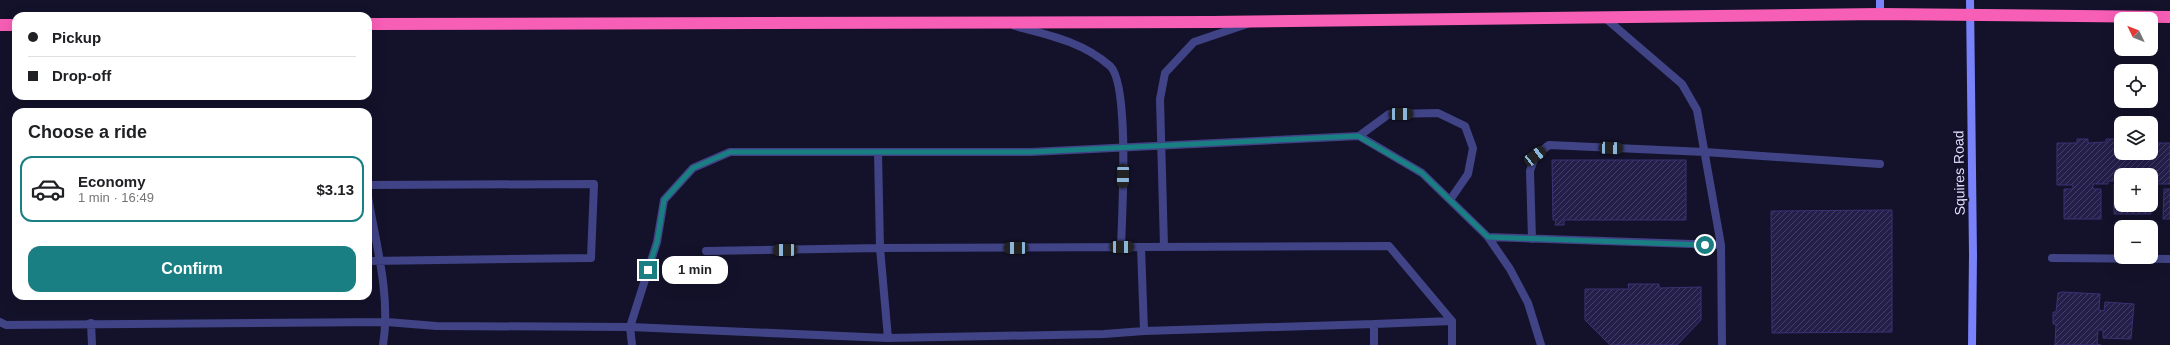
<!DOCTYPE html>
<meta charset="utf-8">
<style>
body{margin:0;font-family:Helvetica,sans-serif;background:#f2f2f2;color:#202124;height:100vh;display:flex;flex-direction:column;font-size:15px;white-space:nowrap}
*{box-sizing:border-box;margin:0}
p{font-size:13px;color:#757577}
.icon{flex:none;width:22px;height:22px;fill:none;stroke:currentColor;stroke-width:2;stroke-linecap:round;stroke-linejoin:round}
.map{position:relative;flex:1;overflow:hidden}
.details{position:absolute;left:12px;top:108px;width:360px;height:192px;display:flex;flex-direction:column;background:#fff;border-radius:12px;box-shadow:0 4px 16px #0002}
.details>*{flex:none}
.guide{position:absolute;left:12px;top:12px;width:360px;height:88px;border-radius:12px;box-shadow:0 4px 16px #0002;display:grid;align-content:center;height:88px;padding:0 16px;background:#fff}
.needle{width:26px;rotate:313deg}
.tools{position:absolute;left:2114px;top:12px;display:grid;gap:8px}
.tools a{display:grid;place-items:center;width:44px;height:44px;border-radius:8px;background:#fff;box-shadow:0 4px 16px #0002;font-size:20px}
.end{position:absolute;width:18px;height:18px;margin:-9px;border:5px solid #1a7f82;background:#fff;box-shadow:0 0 0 2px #fff}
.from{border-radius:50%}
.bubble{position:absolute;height:28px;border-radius:12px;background:#fff;box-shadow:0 4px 16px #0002;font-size:13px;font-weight:600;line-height:28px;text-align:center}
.car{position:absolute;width:12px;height:24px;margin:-12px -6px;border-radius:5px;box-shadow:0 0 3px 1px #0007;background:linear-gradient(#222 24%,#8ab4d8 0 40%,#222 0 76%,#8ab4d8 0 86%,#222 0)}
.guide b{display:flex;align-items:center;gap:14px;height:38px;font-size:15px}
.guide b+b{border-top:1px solid #e0e0e0}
.guide i{width:10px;height:10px;background:#202124}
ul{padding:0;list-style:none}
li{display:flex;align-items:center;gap:12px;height:66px;margin:0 8px 6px;padding:0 8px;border:2px solid #e0e0e0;border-radius:12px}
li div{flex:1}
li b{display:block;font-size:15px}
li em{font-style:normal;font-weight:600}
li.on{border-color:#1a7f82}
li>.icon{width:36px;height:36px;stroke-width:1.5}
h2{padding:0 16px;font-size:18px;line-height:48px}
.primary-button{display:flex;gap:8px;margin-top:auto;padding:8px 16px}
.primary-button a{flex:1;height:46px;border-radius:12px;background:#1a7f82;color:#fff;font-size:16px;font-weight:600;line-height:46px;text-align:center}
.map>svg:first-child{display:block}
.building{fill:url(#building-hatch);stroke:#393275}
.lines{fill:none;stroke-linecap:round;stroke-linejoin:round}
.lane{stroke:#404486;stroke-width:8}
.street{stroke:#404486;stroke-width:8}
.secondary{stroke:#7982f9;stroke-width:8}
.highway{stroke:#f75eb6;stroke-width:12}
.route{stroke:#1a7f82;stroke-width:5}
.labels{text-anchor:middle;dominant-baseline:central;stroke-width:4;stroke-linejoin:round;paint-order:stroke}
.street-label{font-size:14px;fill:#ddddfd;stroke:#14122a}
</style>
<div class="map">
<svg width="2170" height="345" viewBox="0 0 2170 345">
<defs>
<pattern id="building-hatch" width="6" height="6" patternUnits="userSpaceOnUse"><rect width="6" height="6" fill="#241f4a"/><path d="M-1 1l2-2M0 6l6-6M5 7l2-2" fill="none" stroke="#433f65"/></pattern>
</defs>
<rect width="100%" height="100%" fill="#14122a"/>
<path class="building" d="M2156 138V143H2170V184H2156V181H2151V175H2121V181H2108V184H2093V189H2101V219H2064V189H2073V185H2057V143H2077V139H2088V143L2106 142V139H2121V153H2151V139Z
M1552 160H1686V220H1564V225H1555L1556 220H1553Z
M2114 184H2121V205H2150L2151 214H2114Z
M2164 189H2170V219H2163Z
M1892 210V332L1772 333 1771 211Z
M1628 284H1659V288L1701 287V320L1677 345H1610L1585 320V289H1629Z
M2062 292 2100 294 2099 310 2104 311 2105 302 2134 304 2131 339 2103 338V330H2098L2097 344 2101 345H2055L2056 324H2053V312H2056L2058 293Z"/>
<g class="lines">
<path class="lane" d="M1604 17 1682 84 1697 110 1721 245 1722 345
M1015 26C1049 35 1083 42 1110 66 1130 84 1122 216 1121 247
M1359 136 1389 114 1438 113 1465 126 1473 148 1468 174 1450 200
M368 185 594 184 591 258 368 261
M368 197C376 244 391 297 383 345
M1488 237 1721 245
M1532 239 1530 171 1535 156 1549 145 1705 152 1880 164
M1141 247 1144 331
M1164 247 1160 99 1165 73 1194 42 1247 24
M706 251 880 248 1389 246 1452 321V345
M0 322 6 325 387 322 436 326 630 327 888 338 880 248 878 152H1031L1359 136 1422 173 1488 237 1510 269 1528 303 1541 345
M91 323 92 345
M1374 324 1452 321
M888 338 1104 334 1144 331 1374 324V345
M632 345 630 327 657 242 664 200 693 168 730 152H878"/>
<path class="street" d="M2052 258 2170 259"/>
<path class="secondary" d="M1880 0V14
M1970 0 1973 255 1972 345"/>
<path class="highway" d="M368 24 1212 22 1880 14 2170 17
M0 25H16"/>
</g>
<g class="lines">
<path class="route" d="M648 270 657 242 664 200 693 168 730 152H1031L1358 136 1422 173 1488 237 1705 245"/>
</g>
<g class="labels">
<g class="street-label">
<text transform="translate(1959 173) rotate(-91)">Squires Road</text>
</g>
</g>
</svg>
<div class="tools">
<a><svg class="needle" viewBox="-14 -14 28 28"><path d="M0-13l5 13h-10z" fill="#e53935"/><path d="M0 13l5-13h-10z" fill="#757577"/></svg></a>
<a><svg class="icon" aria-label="locate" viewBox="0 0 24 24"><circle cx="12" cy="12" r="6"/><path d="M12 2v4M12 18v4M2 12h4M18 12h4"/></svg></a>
<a><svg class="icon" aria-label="layers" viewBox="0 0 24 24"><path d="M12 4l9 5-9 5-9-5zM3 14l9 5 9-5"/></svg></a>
<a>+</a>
<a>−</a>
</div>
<i class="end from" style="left:1705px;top:245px"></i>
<i class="end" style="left:648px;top:270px"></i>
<div class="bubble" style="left:662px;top:256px;width:66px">1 min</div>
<i class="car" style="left:1401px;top:114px;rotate:89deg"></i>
<i class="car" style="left:1611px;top:148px;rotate:92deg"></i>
<i class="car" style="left:1535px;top:156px;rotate:52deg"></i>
<i class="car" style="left:1123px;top:176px;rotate:181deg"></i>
<i class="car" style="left:1122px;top:247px;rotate:90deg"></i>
<i class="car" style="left:1016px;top:248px;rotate:270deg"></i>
<i class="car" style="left:785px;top:250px;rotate:269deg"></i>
<div class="guide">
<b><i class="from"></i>Pickup</b>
<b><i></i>Drop-off</b>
</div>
<section class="details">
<h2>Choose a ride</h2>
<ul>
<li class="on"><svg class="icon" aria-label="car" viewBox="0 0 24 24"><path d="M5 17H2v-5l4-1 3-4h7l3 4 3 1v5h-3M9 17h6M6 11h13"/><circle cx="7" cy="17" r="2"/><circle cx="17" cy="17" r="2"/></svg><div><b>Economy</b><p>1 min · 16:49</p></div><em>$3.13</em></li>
</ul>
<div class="primary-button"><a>Confirm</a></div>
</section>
</div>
